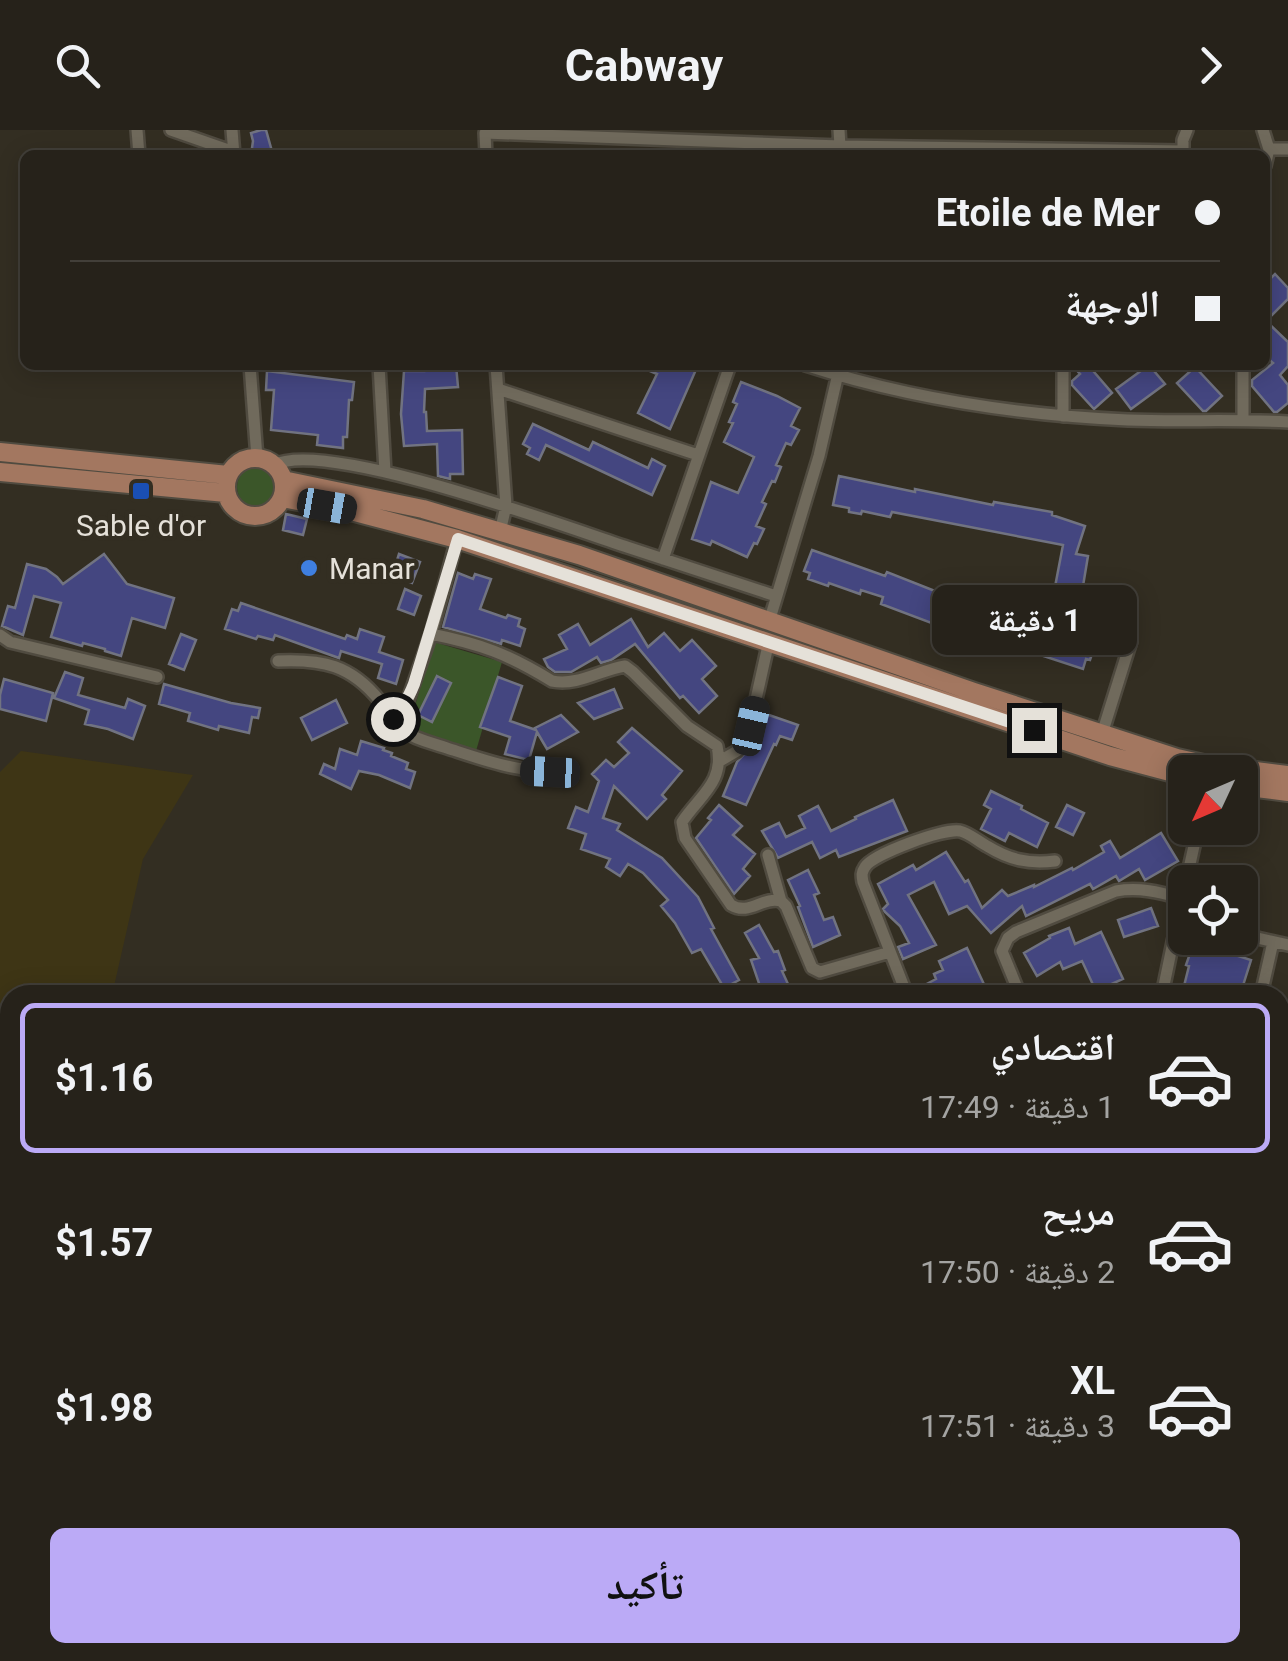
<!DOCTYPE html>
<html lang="ar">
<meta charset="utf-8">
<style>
body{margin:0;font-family:Roboto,"Noto Naskh Arabic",sans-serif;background:#322f27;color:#f1f3f6;direction:rtl;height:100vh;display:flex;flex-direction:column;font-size:38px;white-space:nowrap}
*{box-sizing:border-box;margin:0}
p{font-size:32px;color:#a4a4a2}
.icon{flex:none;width:55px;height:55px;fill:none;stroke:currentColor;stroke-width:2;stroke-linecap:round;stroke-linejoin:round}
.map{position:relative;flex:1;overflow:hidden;direction:ltr}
.sheet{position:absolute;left:0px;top:855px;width:1290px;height:678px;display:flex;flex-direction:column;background:#26221a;border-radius:30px 30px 0 0;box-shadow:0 5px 25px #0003,0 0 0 2px #423f39;direction:rtl}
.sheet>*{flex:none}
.guide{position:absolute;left:20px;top:20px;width:1250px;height:220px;border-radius:15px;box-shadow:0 5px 25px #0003,0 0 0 2px #423f39;direction:rtl;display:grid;align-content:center;height:220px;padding:0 50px;background:#26221a}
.needle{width:65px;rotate:226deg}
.fabs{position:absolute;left:1168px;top:625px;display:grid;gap:20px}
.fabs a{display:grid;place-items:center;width:90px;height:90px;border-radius:15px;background:#26221a;box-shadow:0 5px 25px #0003,0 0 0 2px #423f39;font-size:50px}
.end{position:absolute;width:45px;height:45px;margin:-22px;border:12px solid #e5e1d9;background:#111;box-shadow:0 0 0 5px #111}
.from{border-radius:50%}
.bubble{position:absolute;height:70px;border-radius:15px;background:#26221a;box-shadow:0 5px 25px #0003,0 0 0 2px #423f39;font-size:32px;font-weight:700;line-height:70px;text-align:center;direction:rtl}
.car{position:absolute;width:30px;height:60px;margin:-30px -15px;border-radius:12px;box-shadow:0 0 8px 2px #0007;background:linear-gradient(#222 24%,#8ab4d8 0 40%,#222 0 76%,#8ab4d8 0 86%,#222 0)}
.guide b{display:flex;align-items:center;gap:35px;height:95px;font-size:38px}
.guide b+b{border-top:2px solid #423f39}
.guide i{width:25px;height:25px;background:#f1f3f6}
ul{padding:18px 0 0;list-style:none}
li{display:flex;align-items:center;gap:30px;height:150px;margin:0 20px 15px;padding:0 30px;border:5px solid transparent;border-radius:15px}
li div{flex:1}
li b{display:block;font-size:38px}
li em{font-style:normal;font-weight:700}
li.on{border-color:#bbaaf6}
li>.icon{width:90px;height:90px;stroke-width:1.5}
.primary-button{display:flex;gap:20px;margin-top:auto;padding:20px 50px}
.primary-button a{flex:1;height:115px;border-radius:15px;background:#bbaaf6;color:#111;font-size:40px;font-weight:700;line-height:115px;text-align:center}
header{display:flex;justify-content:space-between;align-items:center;height:130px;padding:0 50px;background:#26221a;font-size:45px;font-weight:700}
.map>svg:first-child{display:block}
.green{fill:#3b5629}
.sand{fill:#3e3515}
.water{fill:#217399}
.building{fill:#444680;stroke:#717381;stroke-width:2.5}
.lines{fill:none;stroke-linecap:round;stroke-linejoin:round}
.street-casing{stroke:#504b40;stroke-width:16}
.primary-casing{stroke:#504b40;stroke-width:22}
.street{stroke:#706a5c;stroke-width:11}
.primary{stroke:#a37760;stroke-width:18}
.route{stroke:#e5e1d9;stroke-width:12}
.transit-dot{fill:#1a4fb4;stroke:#332e22;stroke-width:4}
.shop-dot{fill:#3f7fe0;stroke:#332e22;stroke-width:4}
.labels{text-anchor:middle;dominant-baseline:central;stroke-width:9;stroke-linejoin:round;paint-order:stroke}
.poi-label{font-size:30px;fill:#e5e1d9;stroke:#332e22}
</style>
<header><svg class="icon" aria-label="forward" viewBox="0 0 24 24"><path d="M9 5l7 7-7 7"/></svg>Cabway<svg class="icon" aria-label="search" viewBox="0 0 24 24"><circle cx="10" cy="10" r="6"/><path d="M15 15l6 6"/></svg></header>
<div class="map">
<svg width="1288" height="1531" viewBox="0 0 1288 1531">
<rect width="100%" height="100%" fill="#332e22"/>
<path class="green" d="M237 357a20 20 0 1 1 40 0a20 20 0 1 1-40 0Z
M434 512 502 532 476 621 408 599Z"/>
<path class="sand" d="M21 621 193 645 143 729 112 865H10V913L0 905V642Z"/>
<path class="water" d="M0 905 10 913V1522H305L329 1531H0Z"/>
<path class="building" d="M261 0H266L273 25H251L253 11 251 3Z
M1275 144 1288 158V169L1266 191 1288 212V236L1280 245 1288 255V273L1277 282H1274L1252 256V250L1273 233 1265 226V154Z
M423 235H456L458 257 425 259 424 282H426L427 301 462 300 463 344H450V349L438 346 437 314 404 316 401 284 404 241H424Z
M636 235H698L670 299 638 283 657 244Z
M1072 235H1088L1112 263 1094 279 1072 255V251L1080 244Z
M1149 235 1165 254 1131 279 1116 259Z
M1195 237 1222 266 1206 281H1203L1177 253Z
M267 241 354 252 352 270H349L347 307H343V318L317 315 318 305 271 300 274 260H266Z
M741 252 777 266 800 278 791 296 799 300 791 315 786 313 776 335 781 337 775 352 772 351 762 372 766 374 756 396 764 399 757 414 754 413 747 427 712 411 710 415 692 409 711 352 738 363 754 327 724 312 733 293 729 292 737 274 733 272Z
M533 294 589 320 593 312 648 338 652 329 665 336 652 365 546 315 539 330 527 324 530 318 523 314Z
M839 346 915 362V359L993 375 994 372 1052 382V385L1085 396 1076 424 1088 426 1082 462 1086 463 1083 483 1071 481 1070 486 1050 483 1063 415 892 382 890 387 862 381 861 384 849 382V378L833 375Z
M286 384 307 389 303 405 283 400Z
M812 420 885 446 887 442 945 465 944 467 973 479 975 474 1004 486 996 506 940 480 934 494 881 474 883 467 861 460 860 464 829 453 828 456 808 449 810 443 804 441Z
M104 424 127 454 174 468 165 498 132 488 121 526 105 521V519L83 513 82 516 51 507 61 473 34 466 23 505 2 496 8 476 15 478 27 434 46 439 57 447 63 454Z
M399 424 420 432 412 453 392 446Z
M458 443 473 449 475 444 491 449 480 479 506 488 508 485 520 489 518 496 525 499 520 516 502 510 501 514 443 497Z
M405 459 421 466 414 485 398 479Z
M241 473 345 509 347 505 357 509 360 499 384 507 379 522 403 530 396 554 378 548 382 534 341 521 339 528 275 505 273 510 258 506 256 509 225 499 232 479 238 481Z
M631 489 648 517 664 503 680 521 692 510 716 536 702 549 717 566 699 583 683 566 680 568 635 514 611 530 601 533 597 527 571 542H555L548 537 544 529 567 519 559 505 578 494 590 515Z
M1036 495 1095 515 1090 530 1086 529 1083 539 1031 522 1034 512 1030 511Z
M181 504 196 510 184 540 169 534Z
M65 542 83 548 78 565 125 578 128 569 145 576 133 609 108 599 85 594 89 580 54 568Z
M437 546 451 553 432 592 418 585Z
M498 547 522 556 510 591 536 600 535 598 561 585 578 602 547 619 537 602 529 630 505 624 510 607 480 597Z
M4 549 53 563 46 591 0 579V565Z
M164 554 231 573 260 578 258 588 252 587 249 603 219 596 218 600 188 591 190 583 159 574Z
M614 559 622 578 594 589 578 573Z
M336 570 347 593 312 610 301 588Z
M766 584 798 595 792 610 780 606 776 615 774 614 746 675 723 666 737 632 750 618 754 620Z
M632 598 682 641 662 665 666 669 647 689 614 656 603 688 620 694 617 700 662 728 698 767 714 798 711 799 739 850 724 858 701 819 692 823 675 793 661 776 668 770 643 743 628 734 620 746 606 737 610 729 581 719 586 704 568 698 576 677 588 682 599 651 592 644 606 630 614 637 629 623 618 612Z
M361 611 384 618 383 620 392 623 391 626 408 633 406 639 415 642 410 658 379 645 359 641 351 659 320 644 324 634 335 639 340 619 357 625Z
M991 661 1022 676 1021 679 1048 693 1037 717 1009 703 1005 711 981 699 991 679 984 675Z
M893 670 907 701 839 727 836 720 820 728 812 712 778 728 762 701 779 693 786 707 805 698 799 686 818 676 831 701 856 689 855 687Z
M719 675 742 696 733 705 755 724 743 739 750 746 734 764 696 708 711 690 708 688Z
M1067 675 1084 683 1073 705 1056 697Z
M1161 703 1178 731 1145 750 1139 739 1119 751 1116 746 1093 759 1090 754 1026 786 1022 776 991 803 967 776 949 784 934 752 908 765 936 815 903 829 898 817 909 813 900 796 885 782 883 779 888 774 878 754 913 735 916 740 946 722 965 752 968 750 982 778 1002 760 1008 766 1034 755V757L1072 738 1073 740 1104 722 1101 716 1110 711 1120 728Z
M808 740 819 763 814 765 824 790 833 787 840 805 813 817 798 777 800 776 788 750Z
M1151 778 1158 796 1124 807 1118 790Z
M759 795 774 822 778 821 785 840 782 841 793 865H763L751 830 759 828 745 803Z
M1069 798 1075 814 1101 802 1123 849 1096 861 1082 831 1063 839 1060 832 1037 846 1024 823 1050 808 1049 806Z
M1194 812 1251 830 1240 865H1203L1183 860 1189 836 1186 835Z
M967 818 989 865H947L944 858 930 865H925L921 857 936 849 934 844 943 840 939 831Z"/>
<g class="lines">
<g class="street-casing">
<path id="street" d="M137 0 139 25
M171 0 234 22
M232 0 234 25
M839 0 840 16 1182 21
M1263 0 1269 19 1265 36
M1269 19H1288
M486 25 485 3 840 16 841 25
M1183 25V10L1187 0
M250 235 257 328
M379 235 385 342
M496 235 506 376 500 402
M805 235C910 269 1018 285 1128 290 1181 292 1235 289 1288 292
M1063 235V286
M1243 235V290
M498 259 698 325
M274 335C326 308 566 397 630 418 678 434 727 450 776 466
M663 429 730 235
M769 492 819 326 840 235
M431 504C481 514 508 524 552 551 578 556 600 540 625 536L633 542 687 596 717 616C725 652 700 665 682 692L685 708 731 775C749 786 763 766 781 771L786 776 812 838 820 842 890 822
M0 505 10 512 157 547
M278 531C323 529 351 535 380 571 389 580 394 593 404 601 416 610 433 613 447 618 487 631 524 645 567 640
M388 580 400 577 408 570 431 504 457 409
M1102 604 1131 511
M720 631 737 621 748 605 769 511
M768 725 781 771
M1178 788 1198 698
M1240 804 1288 815
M907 865 863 752C862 746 861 743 865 737 873 724 944 698 960 701 969 703 978 711 987 716 1010 730 1028 734 1055 731
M1020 865 1002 821 1008 808 1016 802 1116 761C1139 757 1159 762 1181 768
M1162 865 1178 788 1185 790
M1261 865 1273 812
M1280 956 1288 958
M1280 1060 1288 1062
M1280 1255 1288 1215
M1280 1339 1288 1338
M593 1531 595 1522
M714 1531 717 1522
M889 1531 900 1522"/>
</g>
<g class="primary-casing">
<path id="primary" d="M0 322 228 345
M226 357a29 29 0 1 1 58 0a29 29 0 1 1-58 0Z
M0 342 226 363
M283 350 423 379 579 425 974 562 1177 628 1208 635 1288 645
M282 368 351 381 457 409 1110 626 1185 646
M1240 656 1288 662"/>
</g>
<use href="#street" class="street"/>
<use href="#primary" class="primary"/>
</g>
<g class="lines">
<path class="route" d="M393 589 388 580C405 576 408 569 414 554L458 409 1034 600"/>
</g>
<rect class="transit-dot" x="131" y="351" width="20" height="20" rx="5"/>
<circle class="shop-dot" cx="309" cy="438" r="10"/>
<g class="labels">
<g class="poi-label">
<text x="141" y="395">Sable d'or</text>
<text x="329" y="438" text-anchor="start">Manar</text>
</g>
</g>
</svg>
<div class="fabs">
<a><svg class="needle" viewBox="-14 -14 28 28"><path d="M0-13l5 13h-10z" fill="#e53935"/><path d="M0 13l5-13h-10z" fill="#a4a4a2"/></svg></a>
<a><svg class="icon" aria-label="locate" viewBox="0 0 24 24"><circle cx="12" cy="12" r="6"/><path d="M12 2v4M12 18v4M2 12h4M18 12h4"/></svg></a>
</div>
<i class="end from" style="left:393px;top:589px"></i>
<i class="end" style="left:1034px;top:600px"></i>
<div class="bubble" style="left:932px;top:455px;width:205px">1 دقيقة</div>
<i class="car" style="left:327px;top:376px;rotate:100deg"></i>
<i class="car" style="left:751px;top:596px;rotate:13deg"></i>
<i class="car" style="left:550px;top:642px;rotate:273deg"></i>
<div class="guide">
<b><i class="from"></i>Etoile de Mer</b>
<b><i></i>الوجهة</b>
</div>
<section class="sheet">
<ul>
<li class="on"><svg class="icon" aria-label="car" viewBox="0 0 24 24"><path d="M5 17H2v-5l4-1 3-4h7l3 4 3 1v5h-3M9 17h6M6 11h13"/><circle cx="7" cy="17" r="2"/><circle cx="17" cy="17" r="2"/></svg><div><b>اقتصادي</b><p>1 دقيقة · 17:49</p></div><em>$1.16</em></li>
<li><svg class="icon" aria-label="car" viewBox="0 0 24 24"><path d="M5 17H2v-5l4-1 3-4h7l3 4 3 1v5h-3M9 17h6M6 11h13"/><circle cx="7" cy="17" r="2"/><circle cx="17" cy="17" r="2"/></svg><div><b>مريح</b><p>2 دقيقة · 17:50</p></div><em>$1.57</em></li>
<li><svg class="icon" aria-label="car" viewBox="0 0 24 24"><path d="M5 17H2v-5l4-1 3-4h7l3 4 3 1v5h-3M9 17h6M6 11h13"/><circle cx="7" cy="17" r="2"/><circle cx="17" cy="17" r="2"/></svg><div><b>XL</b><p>3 دقيقة · 17:51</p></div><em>$1.98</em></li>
</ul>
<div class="primary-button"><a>تأكيد</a></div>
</section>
</div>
